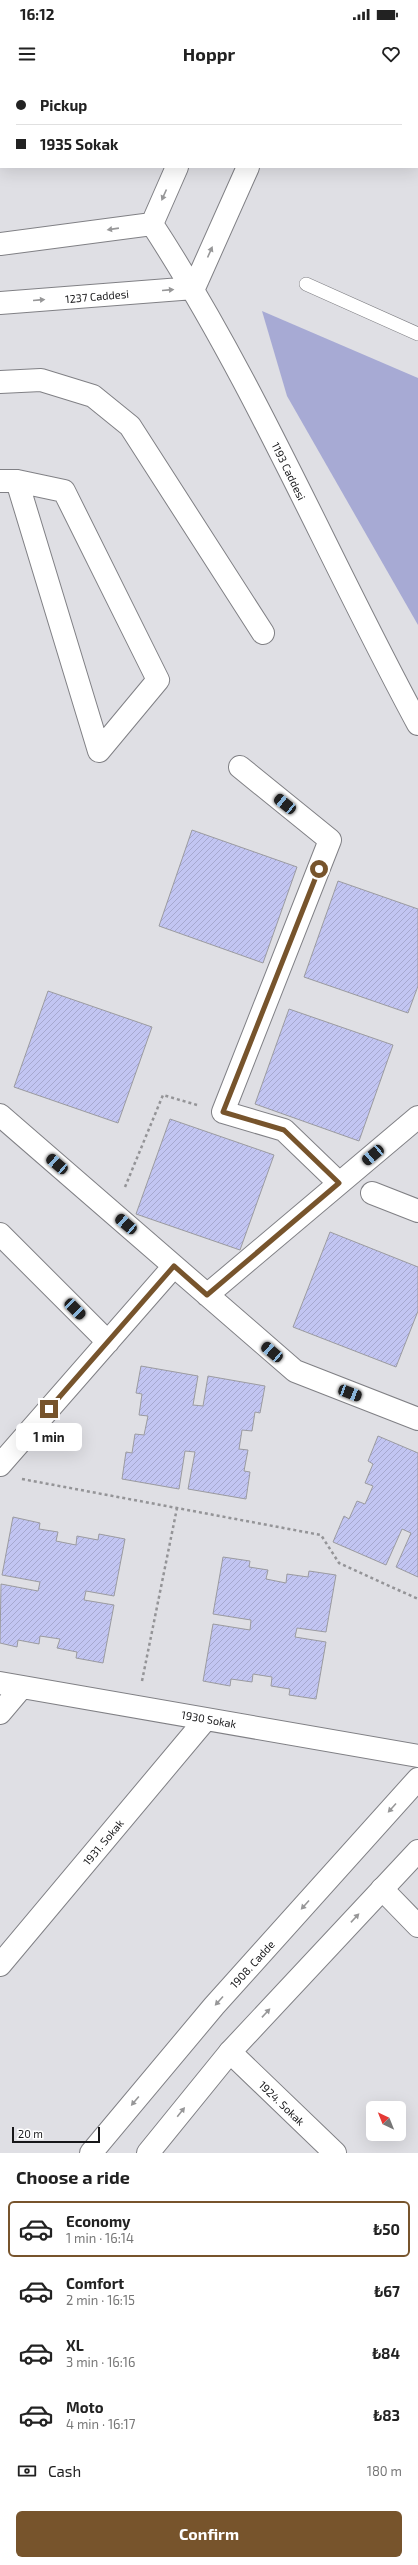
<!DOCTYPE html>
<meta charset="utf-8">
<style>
body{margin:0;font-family:"Exo 2",sans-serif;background:#f6f6f6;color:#222;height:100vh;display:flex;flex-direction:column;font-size:15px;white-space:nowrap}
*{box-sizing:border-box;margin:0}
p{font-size:13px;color:#767676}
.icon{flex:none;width:22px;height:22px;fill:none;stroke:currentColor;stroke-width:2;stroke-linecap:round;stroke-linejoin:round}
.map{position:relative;height:2073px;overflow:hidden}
.details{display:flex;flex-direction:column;background:#fff;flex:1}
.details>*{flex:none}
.hud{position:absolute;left:0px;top:0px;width:418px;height:88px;box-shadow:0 4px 16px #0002;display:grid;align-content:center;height:88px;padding:0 16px;background:#fff}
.needle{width:26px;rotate:317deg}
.tools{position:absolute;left:366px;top:2021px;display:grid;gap:8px}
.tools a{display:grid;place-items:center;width:40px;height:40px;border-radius:6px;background:#fff;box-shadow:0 4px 16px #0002;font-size:20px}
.scale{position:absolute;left:12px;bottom:10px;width:88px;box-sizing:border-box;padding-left:4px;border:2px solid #171719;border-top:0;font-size:11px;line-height:14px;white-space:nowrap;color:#171719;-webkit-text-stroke:3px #fff;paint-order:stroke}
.end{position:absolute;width:18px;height:18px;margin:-9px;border:5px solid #77542c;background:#fff;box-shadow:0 0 0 2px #fff}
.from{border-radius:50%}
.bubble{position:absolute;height:28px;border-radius:6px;background:#fff;box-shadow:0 4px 16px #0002;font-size:13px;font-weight:700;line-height:28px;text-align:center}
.car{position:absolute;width:12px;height:24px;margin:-12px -6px;border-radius:5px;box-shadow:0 0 3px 1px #0007;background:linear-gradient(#222 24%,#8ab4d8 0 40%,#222 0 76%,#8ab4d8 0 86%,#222 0)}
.hud b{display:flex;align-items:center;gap:14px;height:38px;font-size:15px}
.hud b+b{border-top:1px solid #e0e0e0}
.hud i{width:10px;height:10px;background:#222}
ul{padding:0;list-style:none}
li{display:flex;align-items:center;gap:12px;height:56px;margin:0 8px 6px;padding:0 8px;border:2px solid transparent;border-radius:6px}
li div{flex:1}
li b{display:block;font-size:15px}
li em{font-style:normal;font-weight:700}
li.current{border-color:#77542c}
li>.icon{width:36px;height:36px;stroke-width:1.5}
h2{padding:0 16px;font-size:18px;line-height:48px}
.pay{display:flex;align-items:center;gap:10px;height:44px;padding:0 16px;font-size:15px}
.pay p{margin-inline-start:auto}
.cta{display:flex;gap:8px;margin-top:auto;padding:8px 16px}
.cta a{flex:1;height:46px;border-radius:6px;background:#77542c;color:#fff;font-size:16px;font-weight:700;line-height:46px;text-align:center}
.status{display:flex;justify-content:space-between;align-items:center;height:28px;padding:0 20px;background:#fff;direction:ltr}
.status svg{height:11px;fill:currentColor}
header{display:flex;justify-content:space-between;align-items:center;height:52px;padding:0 16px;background:#fff;font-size:18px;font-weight:700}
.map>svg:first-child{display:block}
.green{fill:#a7aad4}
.building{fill:url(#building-hatch);stroke:#9b9ba0}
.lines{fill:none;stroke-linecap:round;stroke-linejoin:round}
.service-casing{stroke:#808085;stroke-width:14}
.minor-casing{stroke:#808085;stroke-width:24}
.tertiary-casing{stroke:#808085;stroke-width:24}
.secondary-casing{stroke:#808085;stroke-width:24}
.path{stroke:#949497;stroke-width:2.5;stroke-dasharray:3 3;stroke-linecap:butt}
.service{stroke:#fff;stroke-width:13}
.minor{stroke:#fff;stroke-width:22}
.tertiary{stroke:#fff;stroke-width:22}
.secondary{stroke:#fff;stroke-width:22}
.oneway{fill:#979798}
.route{stroke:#77542c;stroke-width:5}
.labels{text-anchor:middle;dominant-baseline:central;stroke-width:3;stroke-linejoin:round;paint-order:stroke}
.street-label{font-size:11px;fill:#171719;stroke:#fff}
</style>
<div class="status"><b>16:12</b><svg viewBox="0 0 49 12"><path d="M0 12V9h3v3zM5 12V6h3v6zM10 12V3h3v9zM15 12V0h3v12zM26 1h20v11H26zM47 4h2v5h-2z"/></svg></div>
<header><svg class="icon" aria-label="menu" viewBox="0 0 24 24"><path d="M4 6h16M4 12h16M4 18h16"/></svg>Hoppr<svg class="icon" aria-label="heart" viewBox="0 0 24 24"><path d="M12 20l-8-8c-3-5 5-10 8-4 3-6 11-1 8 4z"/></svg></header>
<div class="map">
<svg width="418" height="2073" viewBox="0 0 418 2073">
<defs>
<pattern id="building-hatch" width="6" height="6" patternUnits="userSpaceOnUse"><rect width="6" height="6" fill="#c2c5f2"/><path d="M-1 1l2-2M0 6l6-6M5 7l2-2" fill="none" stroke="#a6a8cf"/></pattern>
</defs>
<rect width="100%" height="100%" fill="#dfdfe4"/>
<path class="green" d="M262 231 418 298V545L287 316Z"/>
<path class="building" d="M0 0H83L1 1V77Z
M192 750 297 787 263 883 159 846Z
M338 801 418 829V906L408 933 304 897Z
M48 911 152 947 118 1043 14 1007Z
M289 929 393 965 359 1061 255 1024Z
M170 1039 274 1075 240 1170 136 1134Z
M330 1152 418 1187V1231L396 1287 293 1247Z
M141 1286 198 1296 193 1325 203 1326 208 1296 265 1306 260 1333 255 1332 252 1351 242 1350 239 1369 248 1370 244 1391 250 1392 246 1419 188 1409 195 1372 185 1371 179 1409 122 1399 126 1372 132 1373 135 1354 144 1355 148 1336 139 1335 142 1314 136 1313Z
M378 1356 418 1373V1497L396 1487 411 1453 402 1449 386 1485 333 1462 344 1436 349 1439 357 1421 365 1424 373 1406 365 1403 373 1384 368 1381Z
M13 1437 40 1443 39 1449 58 1452 56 1461 76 1465 77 1456 98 1460 99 1454 125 1459 114 1516 86 1511 84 1520 114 1525 103 1583 76 1578 77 1572 57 1568 60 1559 40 1556 39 1564 18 1560 17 1567 0 1563 1 1504 38 1511 40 1502 2 1495Z
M223 1477 250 1481 249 1487 268 1490 266 1499 286 1503 287 1494 308 1497 309 1491 336 1495 326 1552 297 1548 295 1557 326 1562 316 1619 289 1615 290 1609 271 1606 272 1597 253 1594 252 1602 231 1599 230 1606 203 1601 213 1544 250 1550 251 1540 213 1534Z"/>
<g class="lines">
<g class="service-casing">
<path id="service" d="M306 204 418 254"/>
</g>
<g class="minor-casing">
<path id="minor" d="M0 302 41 300 93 316 130 346 263 553
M0 401H17L64 411 158 600 99 671 17 401
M240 687 330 760 223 1032 284 1050 339 1103
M0 1035 295 1291 418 1339
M372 1113 418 1131
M0 1154 108 1262
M207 1215 418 1037
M0 1385 174 1186
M0 1603 418 1676
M0 1633 22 1607
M382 1809 418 1846
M0 1885 206 1639
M230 1972 335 2073"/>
</g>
<g class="tertiary-casing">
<path id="tertiary" d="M216 1V0
M286 1V0
M152 144C255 302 328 478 418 644
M152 144 177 87
M0 164 152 144
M194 208 248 87
M0 223 194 208"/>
</g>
<g class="secondary-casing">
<path id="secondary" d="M91 2073 214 1926 418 1699
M148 2073 230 1972 418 1771"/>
</g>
<path class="path" d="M125 1107 163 1015 197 1025
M22 1399 321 1455 339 1483 418 1519
M142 1601 177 1428"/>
<use href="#service" class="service"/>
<use href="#minor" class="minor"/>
<use href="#tertiary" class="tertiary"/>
<use href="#secondary" class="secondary"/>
</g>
<defs><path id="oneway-solid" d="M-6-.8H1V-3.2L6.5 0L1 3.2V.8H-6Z"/></defs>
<g class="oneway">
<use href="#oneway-solid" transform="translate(164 115) rotate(114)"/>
<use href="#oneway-solid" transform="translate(113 149) rotate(172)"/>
<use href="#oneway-solid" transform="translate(210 172) rotate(-66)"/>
<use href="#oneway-solid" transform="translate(168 210) rotate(-5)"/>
<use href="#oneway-solid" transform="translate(39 220) rotate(-5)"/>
<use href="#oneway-solid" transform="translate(392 1728) rotate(132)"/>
<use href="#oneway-solid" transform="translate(305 1825) rotate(132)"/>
<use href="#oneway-solid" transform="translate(355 1838) rotate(-47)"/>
<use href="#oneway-solid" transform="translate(219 1921) rotate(132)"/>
<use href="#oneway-solid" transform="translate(266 1933) rotate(-47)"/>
<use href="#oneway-solid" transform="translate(135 2021) rotate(130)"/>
<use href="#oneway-solid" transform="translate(181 2032) rotate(-51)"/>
</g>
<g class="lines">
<path class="route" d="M49 1329 174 1186 207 1215 339 1103 284 1050 223 1032 319 789"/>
</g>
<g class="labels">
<g class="street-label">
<text transform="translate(97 216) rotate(-5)">1237 Caddesi</text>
<text transform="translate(289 391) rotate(64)">1193 Caddesi</text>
<text transform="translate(209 1639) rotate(10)">1930 Sokak</text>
<text transform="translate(103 1762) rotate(-50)">1931. Sokak</text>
<text transform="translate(252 1884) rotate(-48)">1908. Cadde</text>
<text transform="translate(282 2023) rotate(44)">1924. Sokak</text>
</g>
</g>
</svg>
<div class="tools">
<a><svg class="needle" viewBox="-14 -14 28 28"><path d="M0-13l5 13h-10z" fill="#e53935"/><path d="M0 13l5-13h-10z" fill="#767676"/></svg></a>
</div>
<div class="scale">20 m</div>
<i class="end from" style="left:319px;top:789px"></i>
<i class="end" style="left:49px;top:1329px"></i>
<div class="bubble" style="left:16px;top:1343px;width:66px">1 min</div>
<i class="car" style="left:285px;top:724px;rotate:309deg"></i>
<i class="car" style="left:373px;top:1075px;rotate:230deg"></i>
<i class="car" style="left:57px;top:1084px;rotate:311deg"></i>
<i class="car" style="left:126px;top:1144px;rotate:311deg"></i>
<i class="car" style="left:75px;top:1229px;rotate:135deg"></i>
<i class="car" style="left:272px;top:1272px;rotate:311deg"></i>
<i class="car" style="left:350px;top:1313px;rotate:111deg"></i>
<div class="hud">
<b><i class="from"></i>Pickup</b>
<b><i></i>1935 Sokak</b>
</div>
</div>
<section class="details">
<h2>Choose a ride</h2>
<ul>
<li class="current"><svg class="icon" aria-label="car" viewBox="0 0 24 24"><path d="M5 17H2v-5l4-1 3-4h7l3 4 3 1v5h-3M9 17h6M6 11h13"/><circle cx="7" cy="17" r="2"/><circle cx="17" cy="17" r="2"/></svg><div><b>Economy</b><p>1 min · 16:14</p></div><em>₺50</em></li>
<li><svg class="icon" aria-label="car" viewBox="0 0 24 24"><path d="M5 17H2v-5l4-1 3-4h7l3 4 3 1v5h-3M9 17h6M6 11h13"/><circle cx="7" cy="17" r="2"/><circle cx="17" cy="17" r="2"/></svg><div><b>Comfort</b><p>2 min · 16:15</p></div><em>₺67</em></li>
<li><svg class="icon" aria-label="car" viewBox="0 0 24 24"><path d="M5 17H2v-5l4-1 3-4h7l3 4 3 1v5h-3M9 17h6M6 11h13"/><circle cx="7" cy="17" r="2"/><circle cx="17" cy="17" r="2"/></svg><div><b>XL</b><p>3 min · 16:16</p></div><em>₺84</em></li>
<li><svg class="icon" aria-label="car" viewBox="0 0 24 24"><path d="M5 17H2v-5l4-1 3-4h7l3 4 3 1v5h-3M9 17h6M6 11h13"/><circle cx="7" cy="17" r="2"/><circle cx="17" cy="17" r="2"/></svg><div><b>Moto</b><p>4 min · 16:17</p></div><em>₺83</em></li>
</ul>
<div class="pay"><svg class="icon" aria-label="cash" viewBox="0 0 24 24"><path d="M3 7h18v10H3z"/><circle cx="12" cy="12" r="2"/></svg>Cash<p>180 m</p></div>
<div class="cta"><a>Confirm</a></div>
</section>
